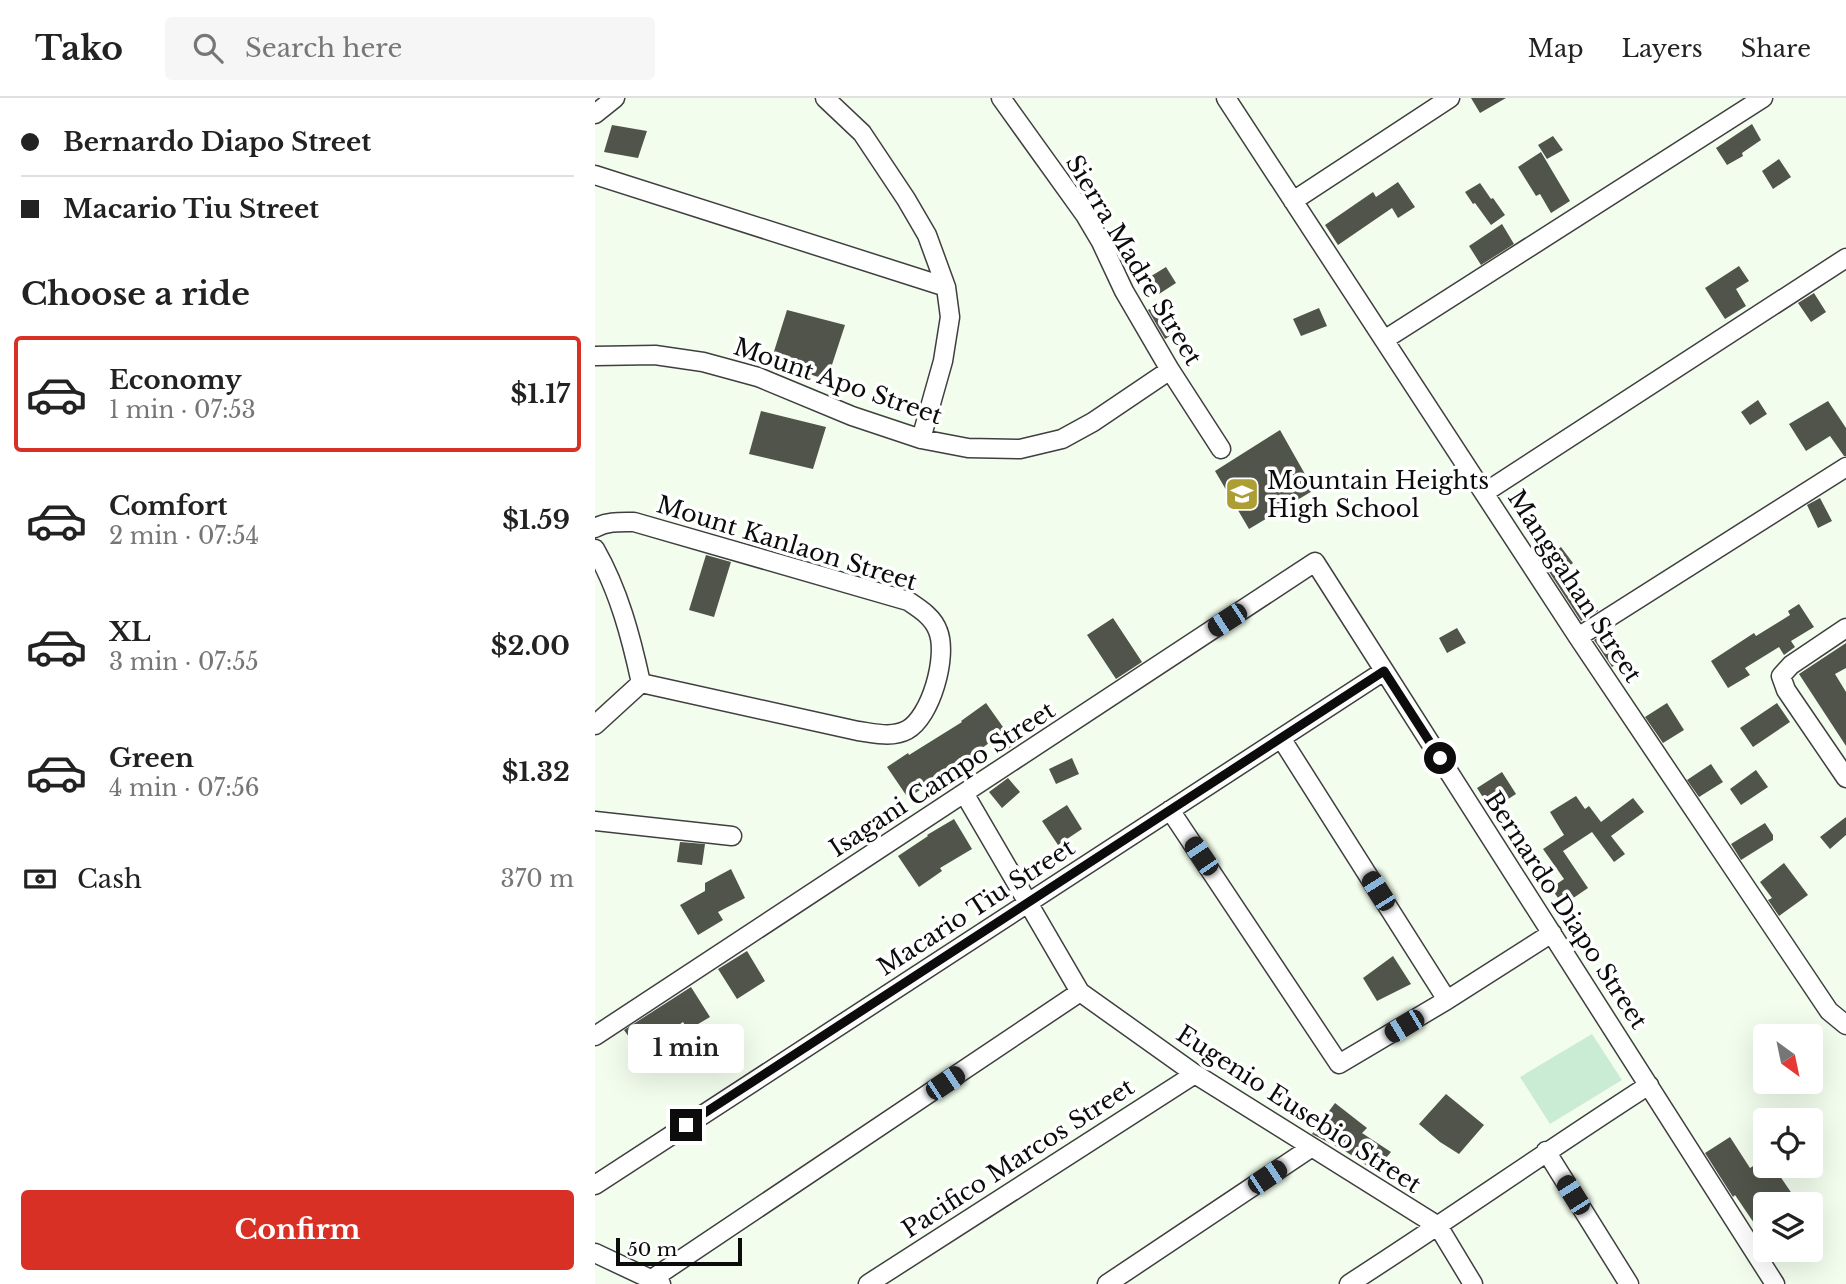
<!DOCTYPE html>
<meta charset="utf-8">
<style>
body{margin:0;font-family:"Libre Baskerville",serif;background:#f6f6f6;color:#222;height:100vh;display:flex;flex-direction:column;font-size:26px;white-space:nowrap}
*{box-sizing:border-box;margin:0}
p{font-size:23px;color:#767676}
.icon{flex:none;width:38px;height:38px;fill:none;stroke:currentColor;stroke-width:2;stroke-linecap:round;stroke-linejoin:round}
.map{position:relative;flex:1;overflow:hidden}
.details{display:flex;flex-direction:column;background:#fff;width:595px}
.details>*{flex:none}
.guide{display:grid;align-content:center;height:154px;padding:0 21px;background:#fff}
.needle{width:46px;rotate:147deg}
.buttons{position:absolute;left:1158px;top:926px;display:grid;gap:14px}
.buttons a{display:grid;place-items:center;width:70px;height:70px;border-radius:7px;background:#fff;box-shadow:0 7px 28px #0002;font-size:35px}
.scale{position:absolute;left:21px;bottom:18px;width:126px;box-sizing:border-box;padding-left:7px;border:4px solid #0c0c0c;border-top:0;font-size:19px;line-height:24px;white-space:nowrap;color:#0c0c0c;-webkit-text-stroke:5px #fff;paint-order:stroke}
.end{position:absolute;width:32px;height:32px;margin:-16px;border:9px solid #0c0c0c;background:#fff;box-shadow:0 0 0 4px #fff}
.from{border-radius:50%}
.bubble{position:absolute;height:49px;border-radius:7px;background:#fff;box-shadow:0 7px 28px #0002;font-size:23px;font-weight:800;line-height:49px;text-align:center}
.car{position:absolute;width:21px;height:42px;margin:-21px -10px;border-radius:9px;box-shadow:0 0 5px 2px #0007;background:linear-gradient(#222 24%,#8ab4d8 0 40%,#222 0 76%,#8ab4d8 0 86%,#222 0)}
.guide b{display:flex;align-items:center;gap:24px;height:66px;font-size:26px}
.guide b+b{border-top:2px solid #e0e0e0}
.guide i{width:18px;height:18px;background:#222}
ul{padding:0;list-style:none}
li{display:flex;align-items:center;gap:21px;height:116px;margin:0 14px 10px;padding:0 7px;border:4px solid transparent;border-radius:7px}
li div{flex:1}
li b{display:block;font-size:26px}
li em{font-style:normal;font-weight:800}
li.on{border-color:#d93025}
li>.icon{width:63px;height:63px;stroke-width:1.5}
h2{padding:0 21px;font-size:32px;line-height:84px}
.pay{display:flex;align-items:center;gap:18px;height:77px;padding:0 21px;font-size:26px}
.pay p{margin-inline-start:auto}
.cta{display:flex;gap:14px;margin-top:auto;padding:14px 21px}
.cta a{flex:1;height:80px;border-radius:7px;background:#d93025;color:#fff;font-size:28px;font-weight:800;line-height:80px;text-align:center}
header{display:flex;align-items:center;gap:42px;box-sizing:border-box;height:98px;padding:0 35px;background:#fff;border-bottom:2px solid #e0e0e0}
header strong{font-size:33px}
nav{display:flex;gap:38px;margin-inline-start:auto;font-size:24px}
.search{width:490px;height:63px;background:#f6f6f6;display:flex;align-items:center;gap:18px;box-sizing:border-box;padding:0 24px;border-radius:7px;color:#767676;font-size:26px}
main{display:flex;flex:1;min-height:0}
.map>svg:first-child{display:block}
.pitch{fill:#cbecd4}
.building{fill:#51544a}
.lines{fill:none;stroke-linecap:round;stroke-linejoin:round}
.street-casing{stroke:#3f3f3f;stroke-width:21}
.street{stroke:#fff;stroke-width:18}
.route{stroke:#0c0c0c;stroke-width:9}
.labels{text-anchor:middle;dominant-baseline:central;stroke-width:7;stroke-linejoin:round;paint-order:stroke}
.street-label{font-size:24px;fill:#0c0c0c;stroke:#fff}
.poi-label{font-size:24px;fill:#0c0c0c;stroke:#fff;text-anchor:start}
</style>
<header>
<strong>Tako</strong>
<div class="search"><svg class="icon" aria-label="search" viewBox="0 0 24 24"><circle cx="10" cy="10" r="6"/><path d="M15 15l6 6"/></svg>Search here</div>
<nav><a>Map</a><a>Layers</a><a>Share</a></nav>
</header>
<main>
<section class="details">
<div class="guide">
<b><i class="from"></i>Bernardo Diapo Street</b>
<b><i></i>Macario Tiu Street</b>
</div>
<h2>Choose a ride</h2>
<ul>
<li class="on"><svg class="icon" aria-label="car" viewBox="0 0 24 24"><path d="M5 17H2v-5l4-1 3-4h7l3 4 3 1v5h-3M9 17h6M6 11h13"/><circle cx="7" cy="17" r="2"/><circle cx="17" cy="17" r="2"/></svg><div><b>Economy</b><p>1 min · 07:53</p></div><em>$1.17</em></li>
<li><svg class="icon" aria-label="car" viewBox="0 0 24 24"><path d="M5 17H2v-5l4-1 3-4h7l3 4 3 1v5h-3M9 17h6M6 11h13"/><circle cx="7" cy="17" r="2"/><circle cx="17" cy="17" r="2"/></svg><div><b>Comfort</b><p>2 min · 07:54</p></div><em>$1.59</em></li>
<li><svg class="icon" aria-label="car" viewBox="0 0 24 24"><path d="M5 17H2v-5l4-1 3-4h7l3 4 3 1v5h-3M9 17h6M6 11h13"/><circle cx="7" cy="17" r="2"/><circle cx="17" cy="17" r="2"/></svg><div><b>XL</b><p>3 min · 07:55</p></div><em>$2.00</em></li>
<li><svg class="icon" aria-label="car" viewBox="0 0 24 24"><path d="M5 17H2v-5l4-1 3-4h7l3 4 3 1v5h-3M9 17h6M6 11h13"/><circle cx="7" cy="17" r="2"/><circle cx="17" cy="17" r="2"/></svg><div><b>Green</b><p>4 min · 07:56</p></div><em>$1.32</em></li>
</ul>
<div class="pay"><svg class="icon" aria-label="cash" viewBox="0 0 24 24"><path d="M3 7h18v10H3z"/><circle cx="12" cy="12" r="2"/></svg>Cash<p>370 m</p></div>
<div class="cta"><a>Confirm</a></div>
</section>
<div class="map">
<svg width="1251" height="1186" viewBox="0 0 1251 1186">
<rect width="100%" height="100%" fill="#f2fded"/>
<path class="pitch" d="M997 936 1027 982 955 1026 925 979Z"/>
<path class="building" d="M876 0H911L885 15Z
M1157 26 1166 42 1147 55 1148 58 1132 67 1121 50Z
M17 27 52 33 43 60 9 54Z
M958 38 968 52 952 61 943 47Z
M946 54 975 103 956 115 945 96 941 98 923 69Z
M1184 61 1196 79 1178 91 1167 73Z
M803 84 820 109 803 120 797 110 743 147 730 127 778 94 781 99Z
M885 85 896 101 898 100 910 117 896 127 880 105 878 106 870 94Z
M907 126 919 146 886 167 874 148Z
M1144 168 1154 183 1141 191 1151 208 1130 221 1110 190Z
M571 169 581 185 564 196 553 180Z
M1219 195 1231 214 1216 224 1203 205Z
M567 203 586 231 570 241 553 212Z
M724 210 732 228 706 238 698 221Z
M192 212 250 227 232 282 176 263Z
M1163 302 1172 316 1155 327 1146 314Z
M1233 303 1251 330V358H1249L1235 338 1211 353 1194 326Z
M166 313 231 329 218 371 154 356Z
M685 332 719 392 654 431 620 373Z
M1225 400 1237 423 1223 430 1212 407Z
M966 449 978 465 974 468 1003 513 986 523 947 463Z
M111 457 136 464 119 519 94 512Z
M1204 506 1219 529 1196 543 1200 549 1189 557 1184 549 1150 570 1155 577 1133 590 1116 563 1159 535 1161 538 1195 517 1193 513Z
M518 520 547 564 521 581 492 537Z
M862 530 871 545 852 555 844 540Z
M1015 532 1032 559 1017 569 999 542Z
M1251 545V570L1240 576 1251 594V648L1204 576Z
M391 605 420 646 403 658 394 645 372 661 374 664 355 676 353 673 313 700 292 669 313 655 314 657 367 624 366 623Z
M1072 605 1089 632 1068 645 1050 619Z
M1182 605 1195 624 1158 649 1145 630Z
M477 660 484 676 461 686 454 671Z
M1116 666 1128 684 1104 699 1092 682Z
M1161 672 1173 689 1146 707 1135 691Z
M907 674 921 696 896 712 882 690Z
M413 680 425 694 407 710 394 694Z
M981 698 990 711 994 708 1006 724 1038 700 1049 714 1016 738 1030 756 1019 764 997 734 968 753 993 790 968 807 956 790 969 781 948 751 969 737 955 714Z
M472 707 487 731 463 747 447 723Z
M1251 719V737L1235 751 1225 739Z
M359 721 377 751 345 770 347 773 324 789 303 758 333 738 332 737Z
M1170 725 1178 737V742L1146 762 1136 746Z
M85 744 110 746 107 767 82 764Z
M1189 765 1213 797 1184 818 1173 802 1177 800 1165 784Z
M136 771 150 800 123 814 128 822 103 837 85 807 110 793V785Z
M152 853 170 883 142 901 123 871Z
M798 858 816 886 782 903 768 880Z
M96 889 115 919 93 932 88 924 60 944 64 949 49 960 29 932Z
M851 996 889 1027 864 1056 845 1044 824 1026Z
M740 1005 772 1030 767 1035 796 1054 780 1073 750 1053 717 1036Z
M1135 1039 1155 1070 1171 1060V1068H1178L1204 1106H1171V1122L1161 1128 1140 1097 1138 1099 1110 1055Z"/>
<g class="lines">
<g class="street-casing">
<path id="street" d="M230 0 267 35 311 101 332 137 351 189 355 219 348 263 326 341
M406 0 490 117 506 144 529 193 575 272 626 351
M631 0 983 539 1234 913 1251 927
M0 16 20 0
M0 77 351 189
M698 103 855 0
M789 242 1168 0
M0 258 60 257 108 264 163 279 257 318 326 341 373 350 425 351 467 341 498 324 575 272
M889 395 1251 160
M0 430C12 423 26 424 39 424L313 503C325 511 338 519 343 533 353 558 336 619 312 632 297 640 279 635 263 633L46 585
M0 451C24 493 36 539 46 585
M1251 530 1196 567 1186 578 1191 592 1251 680
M983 539 1251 369
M0 627 46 585
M686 640 852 902
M369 695 485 894 600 976 843 1128 878 1186
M575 712 744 966 852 902 957 835
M0 723 137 738
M0 938 720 464 1180 1186
M951 1053 1034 1186
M0 1087 789 573
M0 1155 66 1186
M55 1186 57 1181 485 894
M273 1186 600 976
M512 1186 717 1049
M754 1186C855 1121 953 1052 1054 987"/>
</g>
<use href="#street" class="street"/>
</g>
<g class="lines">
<path class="route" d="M91 1027 789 573 845 660"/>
</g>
<defs>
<g id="school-square" transform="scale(1.75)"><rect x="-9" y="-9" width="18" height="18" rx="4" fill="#ad9e34" stroke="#fff"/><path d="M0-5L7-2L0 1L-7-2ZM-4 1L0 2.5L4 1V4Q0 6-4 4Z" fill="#fff"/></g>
</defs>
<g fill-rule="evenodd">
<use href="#school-square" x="647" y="396"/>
</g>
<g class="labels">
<g class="street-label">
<text transform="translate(539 162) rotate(59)">Sierra Madre Street</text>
<text transform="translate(243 283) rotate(19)">Mount Apo Street</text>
<text transform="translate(192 445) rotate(17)">Mount Kanlaon Street</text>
<text transform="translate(980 488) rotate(57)">Manggahan Street</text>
<text transform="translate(347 681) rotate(-33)">Isagani Campo Street</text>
<text transform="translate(381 809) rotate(-33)">Macario Tiu Street</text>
<text transform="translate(971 812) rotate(57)">Bernardo Diapo Street</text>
<text transform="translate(704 1011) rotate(33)">Eugenio Eusebio Street</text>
<text transform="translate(423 1060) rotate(-33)">Pacifico Marcos Street</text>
</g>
<g class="poi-label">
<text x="672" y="382">Mountain Heights<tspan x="672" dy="28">High School</tspan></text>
</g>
</g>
</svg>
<div class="buttons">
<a><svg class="needle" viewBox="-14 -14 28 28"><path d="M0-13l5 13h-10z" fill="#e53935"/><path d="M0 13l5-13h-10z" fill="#767676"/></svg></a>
<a><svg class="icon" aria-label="locate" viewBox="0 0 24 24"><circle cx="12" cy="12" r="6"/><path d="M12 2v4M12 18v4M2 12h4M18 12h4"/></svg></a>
<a><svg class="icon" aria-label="layers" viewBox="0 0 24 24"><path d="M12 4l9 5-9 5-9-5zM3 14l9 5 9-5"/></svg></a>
</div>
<div class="scale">50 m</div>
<i class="end from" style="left:845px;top:660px"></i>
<i class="end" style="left:91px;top:1027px"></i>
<div class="bubble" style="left:33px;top:926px;width:116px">1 min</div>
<i class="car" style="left:632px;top:522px;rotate:237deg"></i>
<i class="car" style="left:606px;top:758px;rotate:326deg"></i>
<i class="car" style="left:783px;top:793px;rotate:328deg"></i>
<i class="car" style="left:809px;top:928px;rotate:239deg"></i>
<i class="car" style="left:350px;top:985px;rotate:56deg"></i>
<i class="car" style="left:672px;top:1079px;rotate:56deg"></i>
<i class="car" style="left:978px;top:1097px;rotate:328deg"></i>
</div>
</main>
